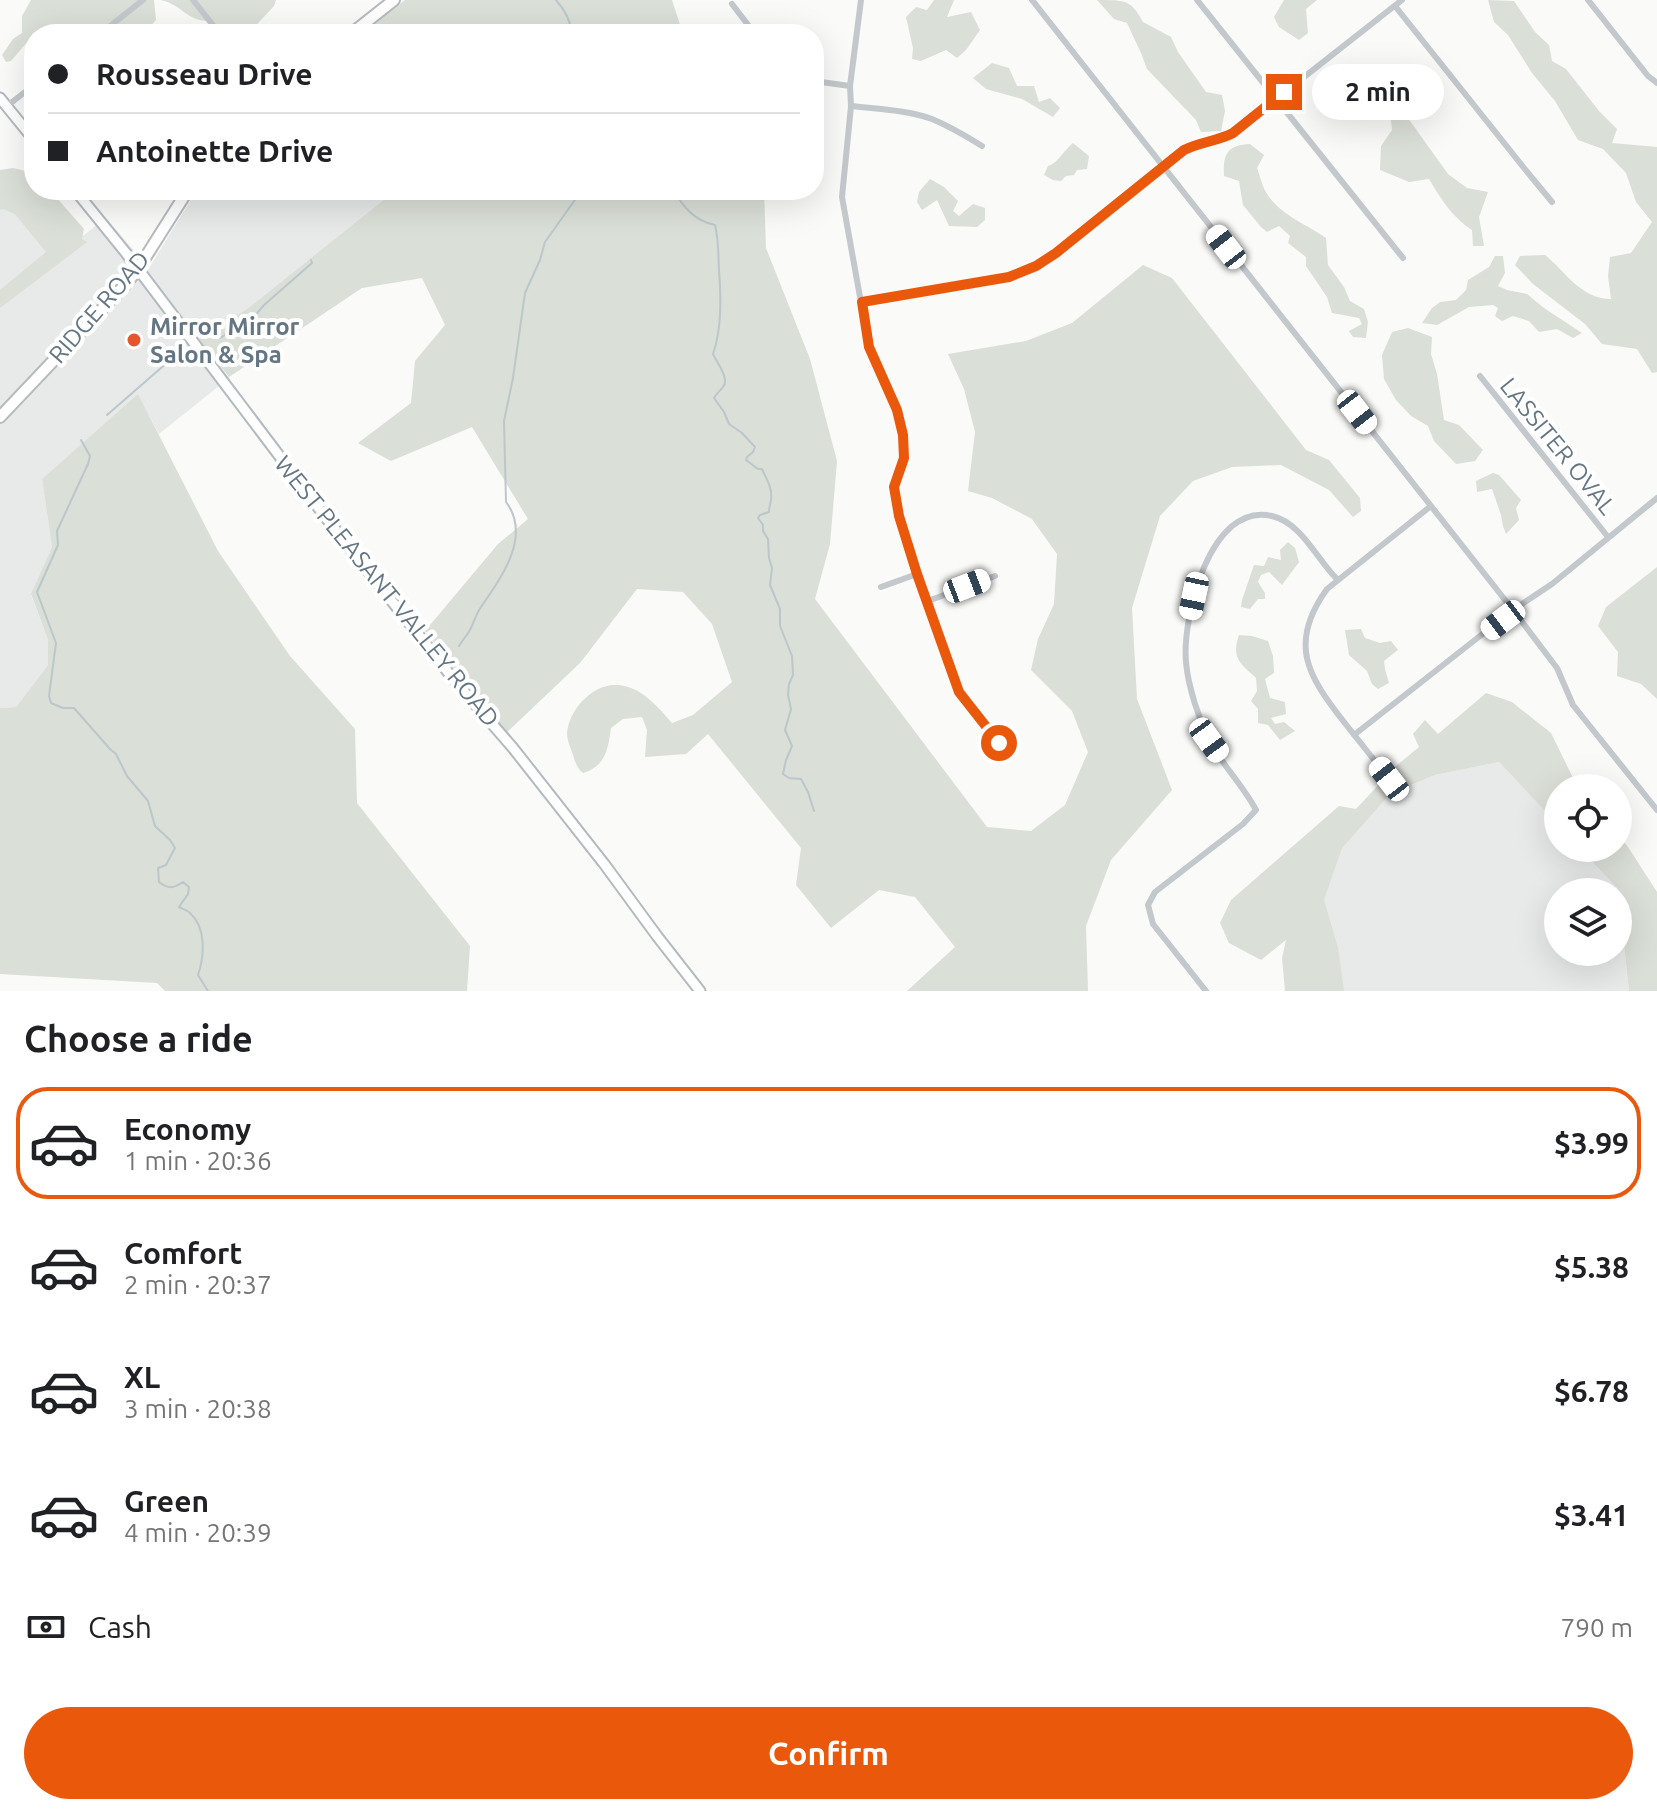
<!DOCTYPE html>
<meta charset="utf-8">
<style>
body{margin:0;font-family:Ubuntu,sans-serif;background:#f2f2f2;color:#202124;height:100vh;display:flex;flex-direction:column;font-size:30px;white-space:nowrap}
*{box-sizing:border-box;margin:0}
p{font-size:26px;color:#757577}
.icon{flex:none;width:44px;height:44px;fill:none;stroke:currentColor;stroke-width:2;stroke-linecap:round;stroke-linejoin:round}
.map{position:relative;height:991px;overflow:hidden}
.details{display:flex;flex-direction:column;background:#fff;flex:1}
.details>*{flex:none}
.guide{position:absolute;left:24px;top:24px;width:800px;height:176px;border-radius:32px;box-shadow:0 8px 32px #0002;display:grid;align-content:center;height:176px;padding:0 24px;background:#fff}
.fabs{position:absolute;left:1544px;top:774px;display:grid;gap:16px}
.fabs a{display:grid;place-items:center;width:88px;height:88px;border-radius:50%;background:#fff;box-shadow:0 8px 32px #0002;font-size:40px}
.end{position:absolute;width:36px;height:36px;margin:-18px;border:10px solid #ea580c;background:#fff;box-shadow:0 0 0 4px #fff}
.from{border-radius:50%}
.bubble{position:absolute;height:56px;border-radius:28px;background:#fff;box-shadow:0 8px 32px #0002;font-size:26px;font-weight:700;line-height:56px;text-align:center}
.car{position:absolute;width:24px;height:48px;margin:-24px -12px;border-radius:10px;box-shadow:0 0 6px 2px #0007;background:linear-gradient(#fff 24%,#345 0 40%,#fff 0 76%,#345 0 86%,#fff 0)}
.guide b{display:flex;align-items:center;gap:28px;height:76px;font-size:30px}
.guide b+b{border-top:2px solid #e0e0e0}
.guide i{width:20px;height:20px;background:#202124}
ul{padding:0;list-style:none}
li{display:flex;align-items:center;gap:24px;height:112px;margin:0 16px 12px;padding:0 8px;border:4px solid transparent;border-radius:32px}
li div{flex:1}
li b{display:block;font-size:30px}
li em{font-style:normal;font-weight:700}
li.selected{border-color:#ea580c}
li>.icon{width:72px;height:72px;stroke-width:1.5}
h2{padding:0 24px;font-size:36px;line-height:96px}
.pay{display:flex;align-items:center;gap:20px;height:88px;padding:0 24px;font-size:30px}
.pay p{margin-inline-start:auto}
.primary-button{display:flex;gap:16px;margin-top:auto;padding:16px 24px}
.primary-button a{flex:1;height:92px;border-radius:48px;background:#ea580c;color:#fff;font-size:32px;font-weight:700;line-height:92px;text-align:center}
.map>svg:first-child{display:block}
.built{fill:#e8e9e9}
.green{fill:#dadfd7}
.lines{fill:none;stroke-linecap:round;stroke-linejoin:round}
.stream{stroke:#bbc7cb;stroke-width:2}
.secondary-casing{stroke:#b3babf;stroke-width:13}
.primary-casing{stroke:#b5babe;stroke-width:14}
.minor{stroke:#c3c8cc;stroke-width:6}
.secondary{stroke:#fff;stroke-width:9}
.primary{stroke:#fff;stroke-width:10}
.route{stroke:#ea580c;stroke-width:10}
.poi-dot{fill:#e4572e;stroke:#fff;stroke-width:3}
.labels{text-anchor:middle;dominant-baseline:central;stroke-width:8;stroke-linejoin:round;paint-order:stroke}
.street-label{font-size:24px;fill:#657683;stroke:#fff}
.poi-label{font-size:24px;font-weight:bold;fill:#657683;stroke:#fff;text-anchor:start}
</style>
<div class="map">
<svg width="1657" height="991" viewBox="0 0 1657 991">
<rect width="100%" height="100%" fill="#fafaf8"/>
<path class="built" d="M197 190H396L247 309 199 339 229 378 159 434 138 395 42 479 52 547 31 595 48 640V665L16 707 0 708V425L2 421 0 419V191L57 256 106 218 149 268Z
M1499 762 1558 825V848H1579L1618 889V892H1558V952H1618V892L1629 991H1332L1306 883 1355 809 1435 775Z"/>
<path class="green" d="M31 0H154L156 20 145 32 132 34H34L11 61 6 62 2 55 13 39 22 33V16Z
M161 0H276L274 6 248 34H212L211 21C187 22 181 4 161 0Z
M405 0H672L683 34H361Z
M934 0H954L947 17 971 12 980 30 966 50 957 58 946 50 921 61 912 59 913 48 906 17 916 7 927 10Z
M1097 0C1126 0 1131 0 1143 22L1171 37 1178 52 1206 92 1222 95 1225 111 1221 131 1201 132 1196 120 1147 69 1141 53 1127 23 1114 19Z
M1284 0H1317L1306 9 1308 33 1299 40 1279 27 1274 17Z
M1488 0 1514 1 1535 32 1549 45 1552 61 1566 69 1599 111 1617 129 1612 143 1657 147V372L1652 373 1637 349 1602 344 1585 324 1533 284 1515 265 1520 256 1545 255C1566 272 1581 299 1611 299L1608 276 1610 257 1631 253 1652 222 1636 202 1626 173 1603 149 1578 140 1555 101 1532 73 1508 35 1494 22Z
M992 63 1009 68 1017 86H1034L1039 102 1050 98 1060 108 1053 117 1022 99 986 89 973 78Z
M1364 76 1392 79 1398 87 1378 96 1373 91 1361 98 1349 95 1348 81Z
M1400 107 1448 174 1467 188 1488 192 1479 217 1484 246H1473L1472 230C1452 217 1441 199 1429 179L1409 182 1380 170 1381 146 1392 130 1390 112Z
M1073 143 1089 156 1087 169 1077 170 1074 175 1066 176 1061 181 1053 180 1044 175 1048 166C1058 163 1064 150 1073 143Z
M1250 144 1264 155 1257 168C1260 176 1262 186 1267 194 1280 215 1306 224 1326 238L1328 265 1344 287 1350 301 1364 309 1368 322 1366 338 1353 337 1349 331 1362 324 1359 318 1332 313 1327 297 1306 266V257L1288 243 1290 236 1279 226 1267 232 1261 227 1243 205 1239 181 1224 176C1223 154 1227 145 1250 144Z
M13 168 34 173V190H50L84 229 82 239 87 242 0 308V290L46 252 15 214 3 209 0 210V170Z
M930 179 944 187 958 201 953 211 959 216 973 204 985 208V220L977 227 949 226 937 200 922 210 917 202 919 192Z
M396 190H764L766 248 810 359 837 461 830 544 815 599 987 827 1031 831 1065 805 1088 752 1072 711 1031 670 1038 639 1054 604 1057 554 1032 519 992 498 968 491 975 432 964 389 948 354 1026 341 1072 323 1143 265 1172 278 1306 450 1329 460 1360 498 1361 511 1353 517 1329 490 1281 465 1232 467 1193 481 1160 516 1132 608 1137 699 1172 790 1111 860 1086 926 1088 991H907L955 947 915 897 879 890 831 928 796 885 801 848 708 734 686 754 645 757 647 730 642 717 623 719 611 728C608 749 606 766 583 773 576 768 575 760 572 752 570 746 567 740 567 734 568 711 592 684 616 685 640 685 658 707 672 723L693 715 732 682 712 624 683 592 637 589 580 663 505 734 425 631 498 544 528 519 472 427 391 461 358 443 411 403 415 361 445 325 422 278 362 288 229 377 199 339 247 309Z
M1495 256H1503L1505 273 1498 286 1507 290 1527 294 1544 308 1582 333 1573 338 1557 329 1539 332 1529 321 1513 316 1502 321 1495 316 1498 308 1493 305 1469 307 1437 325 1422 323 1432 308 1440 302 1456 300 1466 290 1468 280 1489 267Z
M1408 328 1432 337 1431 354 1437 374 1444 420 1459 425 1483 450 1475 461 1456 464 1434 441 1428 426 1411 416 1396 400 1384 379 1382 355 1392 332Z
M138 394 218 551 290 656 355 729 357 803 470 946 467 991H165L157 983 0 974V708L16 707 48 665V640L31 594 52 547 42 479Z
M1493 473 1499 475 1521 500 1516 508 1519 520 1506 534 1503 526 1501 515 1492 489 1477 492 1476 481Z
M1288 542 1295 548 1299 562 1282 585 1269 572 1261 575 1258 582 1265 593V599H1258L1250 609 1241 607 1242 600 1254 565 1264 566 1268 557 1281 560 1280 550Z
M1657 567V699L1641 684 1617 676 1618 652 1598 626 1606 607Z
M1361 629 1365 638 1380 643 1391 641 1398 650 1384 661 1385 669 1389 683 1378 689 1372 684 1367 671 1349 655 1345 630Z
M1239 635 1252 636 1268 641 1273 656 1274 673 1265 679 1270 698 1285 702 1286 714 1271 718 1275 724 1284 722 1295 731 1280 740 1268 725 1258 723V709L1251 701 1257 691 1256 678C1240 663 1231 658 1239 635Z
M1486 693 1512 702 1551 733 1578 788H1558V825L1499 762 1435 775 1390 794 1342 848 1324 900 1338 948 1344 991H1285L1282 958 1286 940 1261 960 1229 943 1220 923 1231 900 1339 806 1356 809 1396 766 1419 747 1413 734 1425 720 1438 734Z
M1618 835 1628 847 1657 892V991H1629L1618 889 1579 848H1618Z"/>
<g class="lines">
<path class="stream" d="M556 0C564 9 571 22 572 34
M673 190C683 206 694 221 715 225 719 241 718 254 719 270 721 298 722 328 713 354 717 363 730 379 723 387 720 391 716 394 714 398L724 412 729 424 742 433 755 447 753 452 747 457 746 460 758 469H762C766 478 773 489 771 500 770 504 769 508 769 512L760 515 758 518 763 525V531L768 539 769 558 772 568 770 585 780 609V626L792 656 793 675 789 684 788 695 791 709 785 730 792 746 786 760 783 774 789 778 801 779 808 792 814 811
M220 338 252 319 264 305 312 263 311 260
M107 415 169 361
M81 440 90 456 88 464 57 531 58 545 37 592 56 643 49 696 51 703 63 708H74L110 749 116 754 127 776 148 801 155 826 170 840 175 848 166 865 158 868 159 882C168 889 173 889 183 882L189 887 188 894 179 907C183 909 187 910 190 913 207 928 204 957 198 975L208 991
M459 646C462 641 467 635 470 630 474 622 476 614 481 607 501 578 532 536 506 502L504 421 513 378 525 293 540 260 545 242 577 197 578 190"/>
<g class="secondary-casing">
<path id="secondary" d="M0 98 34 140
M75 190 126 253 327 519 455 681 513 748 605 865 657 936 700 991"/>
</g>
<g class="primary-casing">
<path id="primary" d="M351 34 394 0
M0 417 126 284 138 269 188 190"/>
</g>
<path class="minor" d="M193 0 220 34
M861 0 850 86 851 106 842 197 869 347 897 410 903 435 904 458 894 487 899 516 917 574 959 692 999 743 1017 749
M1032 0 1513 610 1557 668 1573 705 1657 810
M1197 0 1403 258
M1588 0 1648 76 1657 83
M732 4 755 34
M1395 6 1524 168 1552 202
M100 34 143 0
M814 81 850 86
M7 106 34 85
M851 106C877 109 907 110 932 119 949 126 966 136 982 146
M862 302 1009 277 1036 266 1056 253 1184 150C1200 142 1218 141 1233 133L1402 0
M1480 376 1608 537
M881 587 917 574
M928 601 995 576
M1354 735 1513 610 1552 584 1657 498
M1390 780C1375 761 1359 741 1344 722 1307 675 1288 643 1327 589L1431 506
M1206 991 1153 924 1148 905 1155 892 1243 824 1256 810C1243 785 1220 762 1208 739 1203 728 1199 715 1195 704 1191 691 1187 675 1186 662 1182 618 1210 501 1272 516 1302 523 1317 560 1337 579"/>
<use href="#secondary" class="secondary"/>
<use href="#primary" class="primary"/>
</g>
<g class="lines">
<path class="route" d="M999 743 959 692 917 574 899 516 894 487 904 458 903 435 897 410 869 347 862 302 1009 277 1036 266 1056 253 1184 150C1200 142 1218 141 1233 133L1284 92"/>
</g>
<circle class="poi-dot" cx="134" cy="340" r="8"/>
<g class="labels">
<g class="street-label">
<text transform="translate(99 307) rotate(-49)">RIDGE ROAD</text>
<text transform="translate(1558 446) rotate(51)">LASSITER OVAL</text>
<text transform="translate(387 591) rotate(51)">WEST PLEASANT VALLEY ROAD</text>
</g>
<g class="poi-label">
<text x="150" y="326">Mirror Mirror<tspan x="150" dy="28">Salon &amp; Spa</tspan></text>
</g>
</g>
</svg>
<div class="fabs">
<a><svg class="icon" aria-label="locate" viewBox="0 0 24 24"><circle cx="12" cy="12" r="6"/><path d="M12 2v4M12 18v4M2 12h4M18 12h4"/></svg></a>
<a><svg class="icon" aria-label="layers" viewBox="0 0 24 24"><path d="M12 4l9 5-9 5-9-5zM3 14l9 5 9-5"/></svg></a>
</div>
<i class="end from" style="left:999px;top:743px"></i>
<i class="end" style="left:1284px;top:92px"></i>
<div class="bubble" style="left:1312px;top:64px;width:132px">2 min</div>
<i class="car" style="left:1226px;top:247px;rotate:322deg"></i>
<i class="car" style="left:1357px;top:412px;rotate:142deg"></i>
<i class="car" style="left:967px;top:586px;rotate:69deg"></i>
<i class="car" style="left:1194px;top:596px;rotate:192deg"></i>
<i class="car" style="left:1503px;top:620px;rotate:233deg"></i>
<i class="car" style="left:1209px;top:740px;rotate:144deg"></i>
<i class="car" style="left:1389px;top:779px;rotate:322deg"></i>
<div class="guide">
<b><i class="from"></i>Rousseau Drive</b>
<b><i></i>Antoinette Drive</b>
</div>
</div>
<section class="details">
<h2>Choose a ride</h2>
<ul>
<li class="selected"><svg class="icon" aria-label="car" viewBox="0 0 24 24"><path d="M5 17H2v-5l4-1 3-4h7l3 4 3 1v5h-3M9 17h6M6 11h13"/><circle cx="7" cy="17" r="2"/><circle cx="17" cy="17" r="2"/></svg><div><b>Economy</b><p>1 min · 20:36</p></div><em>$3.99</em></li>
<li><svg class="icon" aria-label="car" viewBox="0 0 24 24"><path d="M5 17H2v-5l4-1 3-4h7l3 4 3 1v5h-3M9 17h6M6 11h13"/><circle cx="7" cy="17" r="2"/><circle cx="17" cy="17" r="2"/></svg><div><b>Comfort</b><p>2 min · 20:37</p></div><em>$5.38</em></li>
<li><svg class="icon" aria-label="car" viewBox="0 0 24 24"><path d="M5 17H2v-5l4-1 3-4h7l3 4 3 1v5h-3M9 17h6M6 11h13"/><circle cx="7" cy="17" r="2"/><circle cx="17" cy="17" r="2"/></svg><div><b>XL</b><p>3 min · 20:38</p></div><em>$6.78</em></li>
<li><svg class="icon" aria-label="car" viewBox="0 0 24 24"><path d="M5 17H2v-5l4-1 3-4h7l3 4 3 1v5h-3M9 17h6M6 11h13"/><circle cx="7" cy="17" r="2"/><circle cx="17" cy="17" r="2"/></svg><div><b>Green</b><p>4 min · 20:39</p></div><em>$3.41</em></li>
</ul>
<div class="pay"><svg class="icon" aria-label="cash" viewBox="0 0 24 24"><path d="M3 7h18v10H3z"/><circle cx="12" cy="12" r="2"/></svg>Cash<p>790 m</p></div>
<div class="primary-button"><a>Confirm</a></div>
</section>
